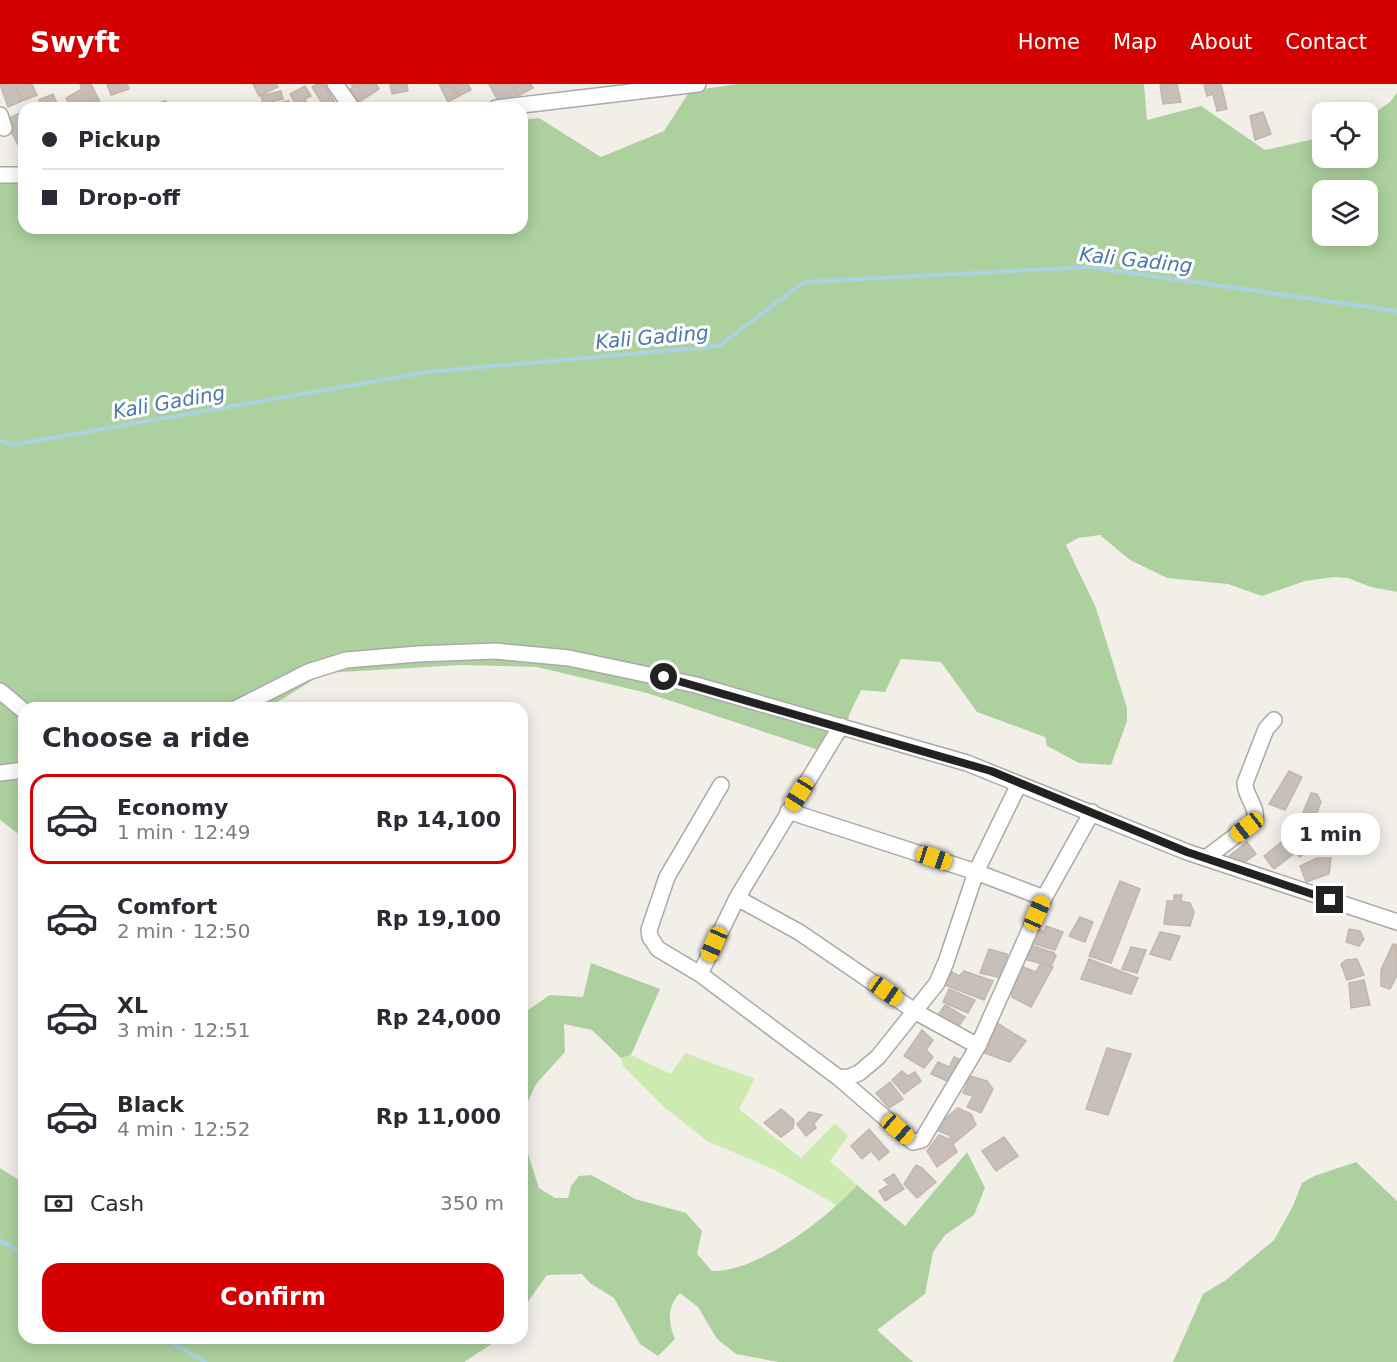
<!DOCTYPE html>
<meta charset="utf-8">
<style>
body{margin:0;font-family:"DejaVu Sans",sans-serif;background:#f2f2f3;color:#2b2b33;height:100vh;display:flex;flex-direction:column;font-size:22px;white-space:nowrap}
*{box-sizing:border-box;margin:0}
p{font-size:20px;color:#7c7c81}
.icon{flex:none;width:33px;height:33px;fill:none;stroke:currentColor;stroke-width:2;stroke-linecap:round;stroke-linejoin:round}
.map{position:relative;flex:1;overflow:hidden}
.side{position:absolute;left:18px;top:618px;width:510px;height:642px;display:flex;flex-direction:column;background:#fff;border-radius:18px;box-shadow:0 3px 15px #0003}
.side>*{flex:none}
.hud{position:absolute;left:18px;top:18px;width:510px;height:132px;border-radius:18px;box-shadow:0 3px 15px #0003;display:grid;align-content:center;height:132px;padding:0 24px;background:#fff}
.controls{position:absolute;left:1312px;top:18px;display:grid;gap:12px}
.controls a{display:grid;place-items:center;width:66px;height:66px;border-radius:12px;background:#fff;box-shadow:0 3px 15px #0003;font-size:30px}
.end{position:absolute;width:27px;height:27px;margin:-14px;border:8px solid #222;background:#fff;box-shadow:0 0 0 3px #fff}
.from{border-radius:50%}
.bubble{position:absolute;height:42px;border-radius:18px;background:#fff;box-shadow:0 3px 15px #0003;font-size:20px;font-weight:600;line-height:42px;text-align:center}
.car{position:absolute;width:18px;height:36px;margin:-18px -9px;border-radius:8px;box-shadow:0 0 4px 2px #0007;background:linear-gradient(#f5c518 24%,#345 0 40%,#f5c518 0 76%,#345 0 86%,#f5c518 0)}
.hud b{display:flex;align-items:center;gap:21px;height:57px;font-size:22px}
.hud b+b{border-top:2px solid #e1e1e2}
.hud i{width:15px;height:15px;background:#2b2b33}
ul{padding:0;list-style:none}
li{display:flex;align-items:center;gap:18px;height:90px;margin:0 12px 9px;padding:0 12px;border:3px solid transparent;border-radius:18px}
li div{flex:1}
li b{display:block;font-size:22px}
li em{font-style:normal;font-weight:600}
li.current{border-color:#d40000}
li>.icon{width:54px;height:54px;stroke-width:1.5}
h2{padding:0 24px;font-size:27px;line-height:72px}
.pay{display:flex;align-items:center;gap:15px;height:66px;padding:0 24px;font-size:22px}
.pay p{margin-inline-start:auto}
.cta{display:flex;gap:12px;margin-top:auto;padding:12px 24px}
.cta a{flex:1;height:69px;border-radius:18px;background:#d40000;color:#fff;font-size:24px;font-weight:600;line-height:69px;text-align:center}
header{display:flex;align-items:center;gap:36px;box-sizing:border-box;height:84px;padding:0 30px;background:#d40000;color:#fff}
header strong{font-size:28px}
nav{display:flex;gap:33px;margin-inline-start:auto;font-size:21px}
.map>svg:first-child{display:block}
.grass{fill:#cdebb0}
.forest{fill:#add19e;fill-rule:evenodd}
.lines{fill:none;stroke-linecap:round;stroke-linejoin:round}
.stream{stroke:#aad3df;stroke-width:4}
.building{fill:#c7bfb8;stroke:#c4b6ab;stroke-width:1.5}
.minor-casing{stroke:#a9a9a9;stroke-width:18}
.minor{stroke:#fff;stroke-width:15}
.route{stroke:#222;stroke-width:8}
.labels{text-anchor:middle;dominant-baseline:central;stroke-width:6;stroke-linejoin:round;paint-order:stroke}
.water-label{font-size:20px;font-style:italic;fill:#4a7aab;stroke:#fff}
</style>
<header>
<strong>Swyft</strong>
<nav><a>Home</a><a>Map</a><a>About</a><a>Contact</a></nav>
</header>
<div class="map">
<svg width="1397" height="1278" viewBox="0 0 1397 1278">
<rect width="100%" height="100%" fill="#f2efe9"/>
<path class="grass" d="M685 969 755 995 739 1025 801 1074 835 1039 848 1052 830 1077 857 1101 838 1122 775 1086 707 1057 665 1024 623 982 621 974 631 971 671 990Z"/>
<path class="forest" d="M738 0H1144L1147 36 1201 22 1265 66 1323 53V74H1368V33L1390 18 1397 9V508L1371 503 1348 494 1334 493 1305 497 1262 512 1228 500 1167 494 1130 476 1100 451 1078 454 1066 461 1096 524 1127 624V637L1111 681 1079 679 1047 662 1045 653 977 628 941 578 901 575 885 608 861 606 850 629 834 671 647 609 537 583 462 581 324 589 268 624H24V754L0 736V82L24 94V144H522V36L539 34 601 73 664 47 690 7ZM1323 106H1368V152H1323Z
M591 879 660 905 631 971 621 974 592 946 564 940 565 968 536 1000 522 1030V930L550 911 583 913Z
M522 1052 539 1104 555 1114H568L571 1102 579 1092 591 1091 635 1115 686 1129 702 1147 697 1170 712 1187C756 1189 829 1133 857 1101L905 1142 967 1068 985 1104 974 1131 945 1151 933 1168 925 1210 877 1246 913 1278H778L736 1270 717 1255 698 1223 680 1209C667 1222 668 1239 675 1255L658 1272 640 1260 614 1214 590 1199 582 1190 547 1191 522 1226Z
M1356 1078 1397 1117V1278H1173L1203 1210 1226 1196 1274 1156 1293 1122 1302 1099 1314 1092Z
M0 1084 24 1099V1254H501L464 1278H0Z"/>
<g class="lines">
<path class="stream" d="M0 356 12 361 427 288 719 262 804 198 1089 183 1397 227
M0 1157 24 1169
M164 1254 205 1278"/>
</g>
<path class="building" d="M0 0H15L22 17 8 23Z
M15 0H32L37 11 22 17Z
M80 0H91L98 14 79 24H71L66 14 82 5Z
M107 0H127L129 5 111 11Z
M253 0H276L278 3 259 12Z
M317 0H324L338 24H325L312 3Z
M351 0H376L379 5 359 18 350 5 353 3Z
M390 0H407L408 7 392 10Z
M439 0H452L459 12 448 18Z
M452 0H468L471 6 459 12Z
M489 0H511L517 11 500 20Z
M511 0H531L533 4 518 12Z
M1160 0H1177L1181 18 1163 20Z
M1204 0H1221L1227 25 1217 27 1213 10 1207 12Z
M305 2 311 12 305 15 309 24H298L290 10Z
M281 7 283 15 263 20 261 12Z
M53 10 59 24H42L39 16Z
M98 14 103 24H82V23Z
M166 17 169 24H147L146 22Z
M289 17 290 24H269V21Z
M1263 28 1271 50 1255 56 1250 32Z
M20 29 24 35V62L20 64 5 36Z
M1289 687 1302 693 1285 726 1269 720Z
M1311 709 1317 710 1321 718 1314 736 1302 731Z
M1293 741 1314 761 1300 773 1295 769 1274 785 1264 772 1285 755 1282 750Z
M1247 758 1256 770 1239 782 1224 776Z
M1317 774H1331L1329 790 1306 798 1300 782Z
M1120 797 1140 805 1111 879 1089 872Z
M1174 811H1182L1181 817 1190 819 1194 828 1190 842 1164 840 1167 817H1174Z
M1080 833 1093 838 1085 858 1069 852Z
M1046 842 1063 848 1055 866 1028 858 1035 844 1044 848Z
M1349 845 1360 847 1364 855 1359 862 1346 858Z
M1160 848 1180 852 1170 876 1150 870Z
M1027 860 1054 869 1056 872 1051 882 1020 874Z
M1393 860 1397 861V891L1390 905 1381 902V886Z
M1131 863 1146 866 1137 889 1122 885Z
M989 865 1007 870 1009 879 1001 894 980 889Z
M1089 875 1138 894 1131 910 1081 895Z
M1357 875 1364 891 1347 896 1341 880 1346 876Z
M1041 879 1053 883 1031 923 1012 913V896L1018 881 1036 888Z
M964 887 993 897 984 916 945 901 952 888 959 892Z
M1364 896 1370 921 1351 924 1349 899Z
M949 905 975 916 968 929 943 918Z
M945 921 965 933 956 946 936 934Z
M997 939 1026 957 1010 978 982 968Z
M922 946 933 956 926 966 933 973 924 984 904 972Z
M1107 964 1131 970 1108 1031 1086 1025Z
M954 973 966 978 954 1000 931 990 938 978 949 983Z
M902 987 908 992 915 988 921 997 904 1010 892 996Z
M970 992 987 997 993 1005 981 1029 967 1023 973 1012 963 1009Z
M890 998 903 1015 889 1024 876 1009Z
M958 1024 971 1030 976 1041 953 1060 949 1051 933 1045Z
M781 1025 794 1036 793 1044 781 1053 764 1039Z
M809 1028 822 1031 814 1039 816 1044 806 1052 797 1040Z
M869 1045 889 1068 879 1076 871 1067 862 1075 851 1062Z
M939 1051 951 1056 957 1068 937 1083 927 1067Z
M1004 1053 1018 1072 996 1087 982 1067Z
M916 1081 922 1084 936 1098 917 1114 904 1100Z
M894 1090 904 1105 885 1117 879 1107 889 1101 884 1096Z"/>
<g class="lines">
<g class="minor-casing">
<path id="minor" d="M335 0 352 24
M496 24 698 0
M0 31 4 44
M0 91H24
M0 607 24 627
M237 624 308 588 346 576 418 570 495 567 569 574 696 601 967 679 1187 768 1397 838
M841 642 737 814 799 848 916 928 978 962
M0 689 24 686
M721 701 667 793 649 846 650 853 658 865 700 890 839 994 849 993 859 989 878 973 937 899 946 878 976 788 1019 700
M788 727 976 788 1044 814
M1206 774 1255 737C1258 722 1245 713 1245 699L1266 645 1274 636
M700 890 737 814
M839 994 913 1058 922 1056 978 962 1044 814 1092 728"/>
</g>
<use href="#minor" class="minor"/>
</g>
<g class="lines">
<path class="route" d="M664 593 991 687 1187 768 1330 816"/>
</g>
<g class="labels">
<g class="water-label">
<text transform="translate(1136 176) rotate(6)">Kali Gading</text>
<text transform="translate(652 253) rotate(-5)">Kali Gading</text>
<text transform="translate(169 318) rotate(-10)">Kali Gading</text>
</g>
</g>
</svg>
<div class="controls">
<a><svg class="icon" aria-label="locate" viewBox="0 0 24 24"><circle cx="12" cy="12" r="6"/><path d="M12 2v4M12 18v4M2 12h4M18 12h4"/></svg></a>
<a><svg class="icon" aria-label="layers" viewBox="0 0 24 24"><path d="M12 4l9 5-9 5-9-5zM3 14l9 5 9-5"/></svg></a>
</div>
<i class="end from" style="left:664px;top:593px"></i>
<i class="end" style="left:1330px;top:816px"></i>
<div class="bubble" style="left:1281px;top:729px;width:99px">1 min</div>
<i class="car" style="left:799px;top:710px;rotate:212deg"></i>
<i class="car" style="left:1247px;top:743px;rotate:232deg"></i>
<i class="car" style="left:934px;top:774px;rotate:108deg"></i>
<i class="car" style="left:1037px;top:829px;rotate:24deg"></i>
<i class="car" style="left:714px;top:860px;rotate:204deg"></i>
<i class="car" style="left:886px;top:907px;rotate:125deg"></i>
<i class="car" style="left:898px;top:1045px;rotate:131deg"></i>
<div class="hud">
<b><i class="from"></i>Pickup</b>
<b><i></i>Drop-off</b>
</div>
<section class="side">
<h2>Choose a ride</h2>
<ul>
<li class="current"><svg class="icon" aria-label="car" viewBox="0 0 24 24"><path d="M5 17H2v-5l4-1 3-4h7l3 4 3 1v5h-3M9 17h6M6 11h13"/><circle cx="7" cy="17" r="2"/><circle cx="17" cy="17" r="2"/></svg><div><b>Economy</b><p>1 min · 12:49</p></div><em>Rp 14,100</em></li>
<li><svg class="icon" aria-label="car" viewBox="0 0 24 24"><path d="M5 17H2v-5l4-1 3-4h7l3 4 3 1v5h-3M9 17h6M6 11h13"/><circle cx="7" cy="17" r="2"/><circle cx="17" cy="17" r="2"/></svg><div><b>Comfort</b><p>2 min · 12:50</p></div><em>Rp 19,100</em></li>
<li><svg class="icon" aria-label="car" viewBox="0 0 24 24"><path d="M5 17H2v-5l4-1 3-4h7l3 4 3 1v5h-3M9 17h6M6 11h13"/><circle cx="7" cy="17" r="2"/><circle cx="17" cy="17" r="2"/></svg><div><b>XL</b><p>3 min · 12:51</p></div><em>Rp 24,000</em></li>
<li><svg class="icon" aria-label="car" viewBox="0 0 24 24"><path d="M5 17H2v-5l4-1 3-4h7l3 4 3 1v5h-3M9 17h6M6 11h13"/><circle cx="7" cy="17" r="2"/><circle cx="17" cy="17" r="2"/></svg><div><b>Black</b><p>4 min · 12:52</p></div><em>Rp 11,000</em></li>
</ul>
<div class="pay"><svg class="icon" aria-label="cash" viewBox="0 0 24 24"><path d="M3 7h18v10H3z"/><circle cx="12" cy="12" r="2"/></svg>Cash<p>350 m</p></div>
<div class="cta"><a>Confirm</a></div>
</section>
</div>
